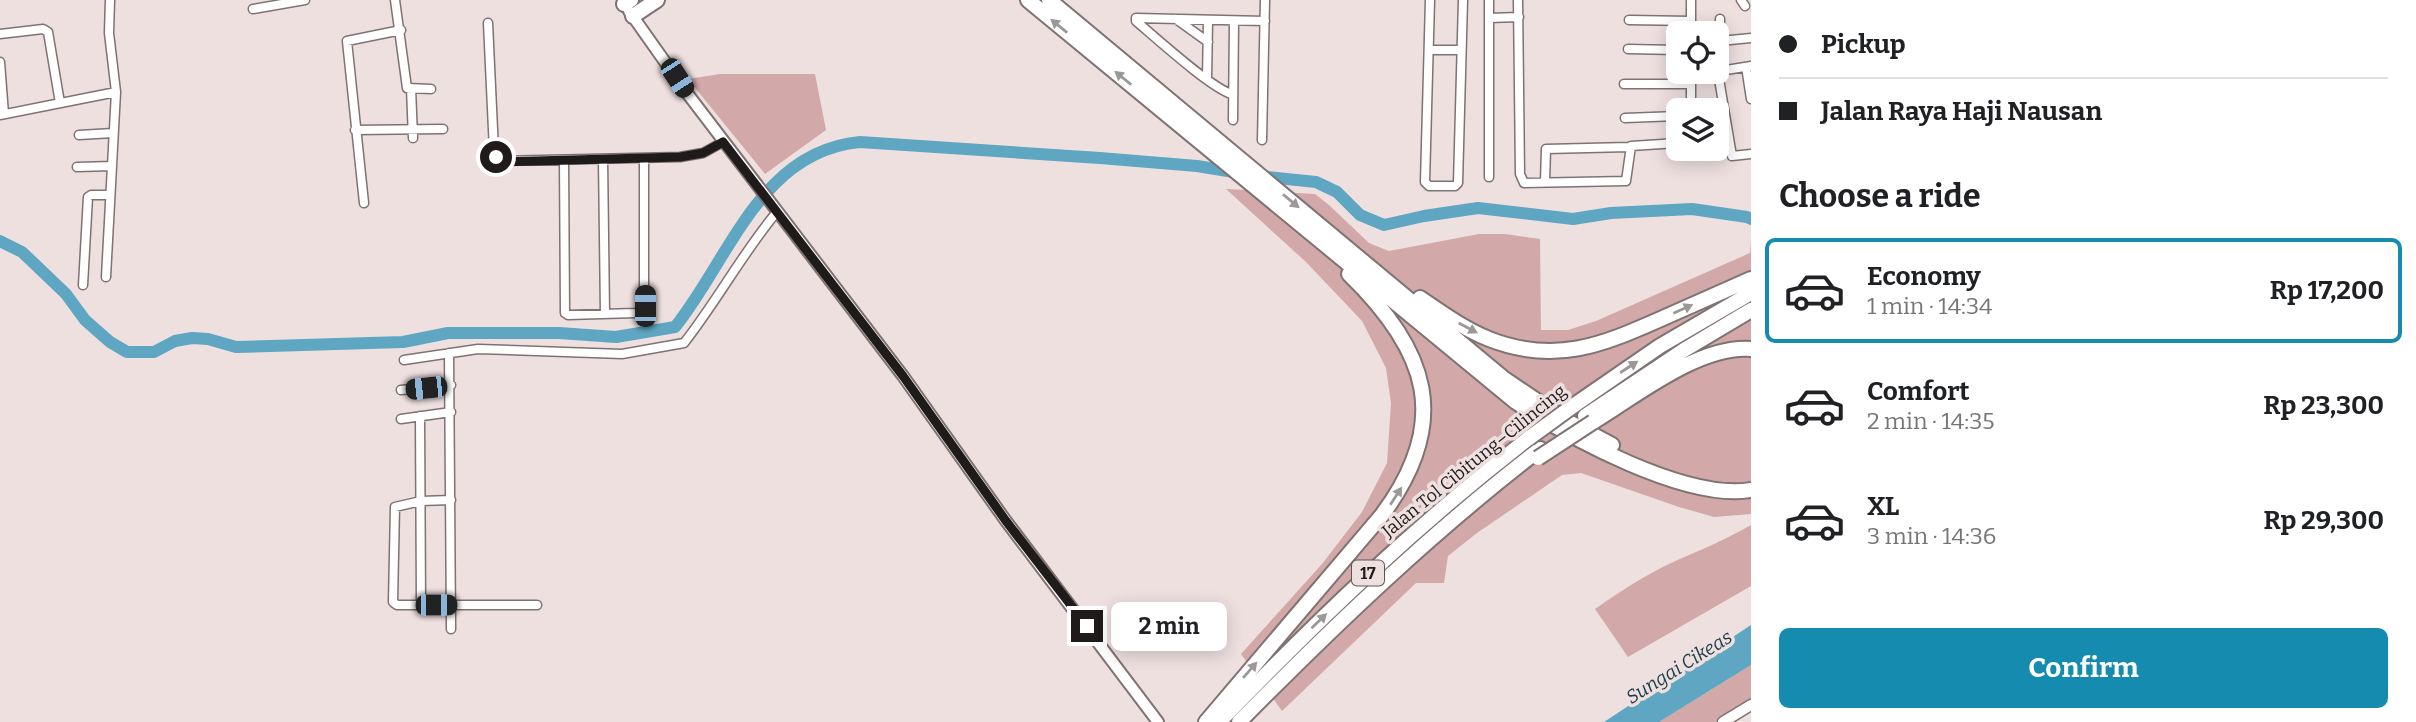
<!DOCTYPE html>
<meta charset="utf-8">
<style>
body{margin:0;font-family:Bitter,serif;background:#f2f2f2;color:#202124;height:100vh;display:flex;flex-direction:column;font-size:26px;white-space:nowrap}
*{box-sizing:border-box;margin:0}
p{font-size:23px;color:#757577}
.icon{flex:none;width:38px;height:38px;fill:none;stroke:currentColor;stroke-width:2;stroke-linecap:round;stroke-linejoin:round}
.map{position:relative;flex:1;overflow:hidden}
.panel{display:flex;flex-direction:column;background:#fff;width:665px}
.panel>*{flex:none}
.banner{display:grid;align-content:center;height:154px;padding:0 28px;background:#fff}
.buttons{position:absolute;left:1666px;top:21px;display:grid;gap:14px}
.buttons a{display:grid;place-items:center;width:63px;height:63px;border-radius:10px;background:#fff;box-shadow:0 4px 18px #0003;font-size:35px}
.end{position:absolute;width:32px;height:32px;margin:-16px;border:9px solid #201b1b;background:#fff;box-shadow:0 0 0 4px #fff}
.from{border-radius:50%}
.bubble{position:absolute;height:49px;border-radius:10px;background:#fff;box-shadow:0 4px 18px #0003;font-size:23px;font-weight:700;line-height:49px;text-align:center}
.car{position:absolute;width:21px;height:42px;margin:-21px -10px;border-radius:9px;box-shadow:0 0 5px 2px #0007;background:linear-gradient(#222 24%,#8ab4d8 0 40%,#222 0 76%,#8ab4d8 0 86%,#222 0)}
.banner b{display:flex;align-items:center;gap:24px;height:66px;font-size:26px}
.banner b+b{border-top:2px solid #e0e0e0}
.banner i{width:18px;height:18px;background:#202124}
ul{padding:0;list-style:none}
li{display:flex;align-items:center;gap:21px;height:105px;margin:0 14px 10px;padding:0 14px;border:4px solid transparent;border-radius:10px}
li div{flex:1}
li b{display:block;font-size:26px}
li em{font-style:normal;font-weight:700}
li.on{border-color:#158baf}
li>.icon{width:63px;height:63px;stroke-width:1.5}
h2{padding:0 28px;font-size:32px;line-height:84px}
.cta{display:flex;gap:14px;margin-top:auto;padding:14px 28px}
.cta a{flex:1;height:80px;border-radius:10px;background:#158baf;color:#fff;font-size:28px;font-weight:700;line-height:80px;text-align:center}
main{display:flex;flex:1;min-height:0}
.map>svg:first-child{display:block}
.green{fill:#d2a8a8}
.water{fill:#5ea6c1}
.lines{fill:none;stroke-linecap:round;stroke-linejoin:round}
.river{stroke:#5ea6c1;stroke-width:12}
.minor-casing{stroke:#7f7272;stroke-width:11}
.tertiary-casing{stroke:#7f7272;stroke-width:13}
.secondary-casing{stroke:#7f7272;stroke-width:14}
.motorway-casing{stroke:#7f7272;stroke-width:18}
.minor{stroke:#fff;stroke-width:8}
.tertiary{stroke:#fff;stroke-width:10}
.secondary{stroke:#fff;stroke-width:10}
.motorway{stroke:#fff;stroke-width:14}
.motorway-bridge-casing{stroke:#7f7272;stroke-width:18;stroke-linecap:butt}
.motorway-bridge{stroke:#fff;stroke-width:14}
.oneway{fill:#9b9898}
.route{stroke:#201b1b;stroke-width:9}
.labels{text-anchor:middle;dominant-baseline:central;stroke-width:7;stroke-linejoin:round;paint-order:stroke}
.shield{fill:#efe0e0;stroke:#5e5656;stroke-width:2}
.shield-label{font-size:16px;font-weight:bold;fill:#201b1b}
.street-label{font-size:18px;fill:#201b1b;stroke:#efe0e0}
.water-label{font-size:19px;font-style:italic;fill:#1b3c49;stroke:#efe0e0}
</style>
<main>
<div class="map">
<svg width="1751" height="722" viewBox="0 0 1751 722">
<rect width="100%" height="100%" fill="#efe0e0"/>
<path class="green" d="M720 74H815L826 130 765 174 688 79Z
M1226 189 1315 194 1329 205 1369 243 1389 251 1479 234H1505L1540 239 1541 330H1568L1596 321 1750 253 1751 241V514L1714 517 1679 507 1581 473 1562 475 1477 533 1448 556 1444 583H1416L1282 711 1241 654 1322 564 1362 512 1387 463 1391 403 1386 368 1362 321 1306 262Z
M1751 525V586L1628 657 1595 609C1619 592 1644 576 1671 563 1698 551 1725 540 1751 525Z
M1751 665V700L1715 722H1659Z"/>
<path class="water" d="M1751 625V665L1659 722H1604Z"/>
<g class="lines">
<path class="river" d="M1258 176 1316 182 1337 192 1360 215 1384 225 1424 216 1478 208 1573 219 1611 213 1692 209 1747 217 1751 219
M0 241 22 252 66 294 85 320 110 342 127 352H154L175 341 192 338 208 339 236 347 403 342 448 333H559L616 337 675 327C729 260 760 151 860 142L1100 158 1197 166 1240 173"/>
<g class="minor-casing">
<path id="minor" d="M395 0 407 88 431 89
M1430 0 1425 182 1429 186H1455L1458 183 1463 0
M1518 0 1520 174 1524 183 1626 181 1631 146 1678 143
M1691 0V33
M1741 0 1745 6
M253 9 305 0
M1136 18 1265 21
M1136 18V21C1155 37 1212 89 1232 94
M1489 18 1519 17
M1176 19 1208 42
M1629 20 1691 21
M488 23 494 151 499 161 680 157 703 153 723 142
M0 34 43 29 48 32 60 103
M1720 41V19
M1717 46 1720 41 1751 38
M1717 48 1720 71
M1628 49 1678 50
M1429 50H1461
M0 62 4 114
M1751 66 1720 71 1719 79 1732 156 1751 154
M1746 67 1751 99
M1207 79 1208 21
M1624 84H1691
M411 88 413 138
M1691 110V72
M0 115 116 92 109 33 110 0
M1625 118 1678 116
M1233 120 1234 21
M355 130 443 129
M79 135 113 133
M1262 140 1265 0
M603 159 605 314
M564 160 565 313 568 315 636 313 644 309V158
M77 167 112 166
M1489 177V0
M1545 182 1546 149 1629 147
M364 203 347 41 401 30
M106 277 116 92
M83 285 88 197 91 195H110
M449 353 451 629
M404 360 478 349 622 354 684 343C717 301 742 254 776 213
M401 390 451 385
M420 416 421 605
M401 419 451 412
M451 500 421 501 395 507 393 602 397 605H537"/>
</g>
<g class="tertiary-casing">
<path id="tertiary" d="M1723 722 1751 705"/>
</g>
<g class="secondary-casing">
<path id="secondary" d="M629 11 687 93 903 376 1006 521 1158 722"/>
</g>
<g class="motorway-casing">
<path id="motorway" d="M1028 0 1516 402C1569 437 1686 501 1751 490
M1049 0 1503 378 1565 420 1612 445
M624 4 631 0
M633 16 657 0
M1420 298C1442 313 1464 329 1489 339 1555 365 1602 345 1663 318 1692 305 1722 292 1751 279
M1573 406 1660 346 1751 293
M1585 416 1684 350 1751 310
M1593 422C1636 396 1699 345 1751 349
M1206 722 1382 515C1452 421 1428 351 1349 274
M1219 722C1319 619 1415 526 1529 438
M1239 722C1335 625 1432 532 1540 449"/>
</g>
<use href="#minor" class="minor"/>
<use href="#tertiary" class="tertiary"/>
<use href="#secondary" class="secondary"/>
<use href="#motorway" class="motorway"/>
<g class="motorway-bridge-casing">
<path id="motorway-bridge" d="M1529 438 1573 406
M1538 458 1593 422"/>
</g>
<use href="#motorway-bridge" class="motorway-bridge"/>
</g>
<defs><path id="oneway-solid" d="M-6-.8H1V-3.2L6.5 0L1 3.2V.8H-6Z" transform="scale(1.75)"/></defs>
<g class="oneway">
<use href="#oneway-solid" transform="translate(1059 26) rotate(-141)"/>
<use href="#oneway-solid" transform="translate(1123 78) rotate(-141)"/>
<use href="#oneway-solid" transform="translate(1291 201) rotate(40)"/>
<use href="#oneway-solid" transform="translate(1683 309) rotate(-24)"/>
<use href="#oneway-solid" transform="translate(1468 328) rotate(28)"/>
<use href="#oneway-solid" transform="translate(1629 367) rotate(-33)"/>
<use href="#oneway-solid" transform="translate(1396 496) rotate(-57)"/>
<use href="#oneway-solid" transform="translate(1319 621) rotate(-44)"/>
<use href="#oneway-solid" transform="translate(1250 670) rotate(-49)"/>
</g>
<g class="lines">
<path class="route" d="M496 157 502 162 680 157 703 153 723 142 903 376 1006 521 1087 626"/>
</g>
<g class="labels">
<rect class="shield" x="1352" y="560.5" width="32" height="25" rx="5"/>
<g class="shield-label">
<text x="1368" y="573">17</text>
</g>
<g class="street-label">
<text transform="translate(1474 461) rotate(-39)">Jalan Tol Cibitung–Cilincing</text>
</g>
<g class="water-label">
<text transform="translate(1679 667) rotate(-32)">Sungai Cikeas</text>
</g>
</g>
</svg>
<div class="buttons">
<a><svg class="icon" aria-label="locate" viewBox="0 0 24 24"><circle cx="12" cy="12" r="6"/><path d="M12 2v4M12 18v4M2 12h4M18 12h4"/></svg></a>
<a><svg class="icon" aria-label="layers" viewBox="0 0 24 24"><path d="M12 4l9 5-9 5-9-5zM3 14l9 5 9-5"/></svg></a>
</div>
<i class="end from" style="left:496px;top:157px"></i>
<i class="end" style="left:1087px;top:626px"></i>
<div class="bubble" style="left:1111px;top:602px;width:116px">2 min</div>
<i class="car" style="left:677px;top:78px;rotate:147deg"></i>
<i class="car" style="left:645px;top:306px;rotate:0deg"></i>
<i class="car" style="left:426px;top:388px;rotate:264deg"></i>
<i class="car" style="left:436px;top:605px;rotate:90deg"></i>
</div>
<section class="panel">
<div class="banner">
<b><i class="from"></i>Pickup</b>
<b><i></i>Jalan Raya Haji Nausan</b>
</div>
<h2>Choose a ride</h2>
<ul>
<li class="on"><svg class="icon" aria-label="car" viewBox="0 0 24 24"><path d="M5 17H2v-5l4-1 3-4h7l3 4 3 1v5h-3M9 17h6M6 11h13"/><circle cx="7" cy="17" r="2"/><circle cx="17" cy="17" r="2"/></svg><div><b>Economy</b><p>1 min · 14:34</p></div><em>Rp 17,200</em></li>
<li><svg class="icon" aria-label="car" viewBox="0 0 24 24"><path d="M5 17H2v-5l4-1 3-4h7l3 4 3 1v5h-3M9 17h6M6 11h13"/><circle cx="7" cy="17" r="2"/><circle cx="17" cy="17" r="2"/></svg><div><b>Comfort</b><p>2 min · 14:35</p></div><em>Rp 23,300</em></li>
<li><svg class="icon" aria-label="car" viewBox="0 0 24 24"><path d="M5 17H2v-5l4-1 3-4h7l3 4 3 1v5h-3M9 17h6M6 11h13"/><circle cx="7" cy="17" r="2"/><circle cx="17" cy="17" r="2"/></svg><div><b>XL</b><p>3 min · 14:36</p></div><em>Rp 29,300</em></li>
</ul>
<div class="cta"><a>Confirm</a></div>
</section>
</main>
